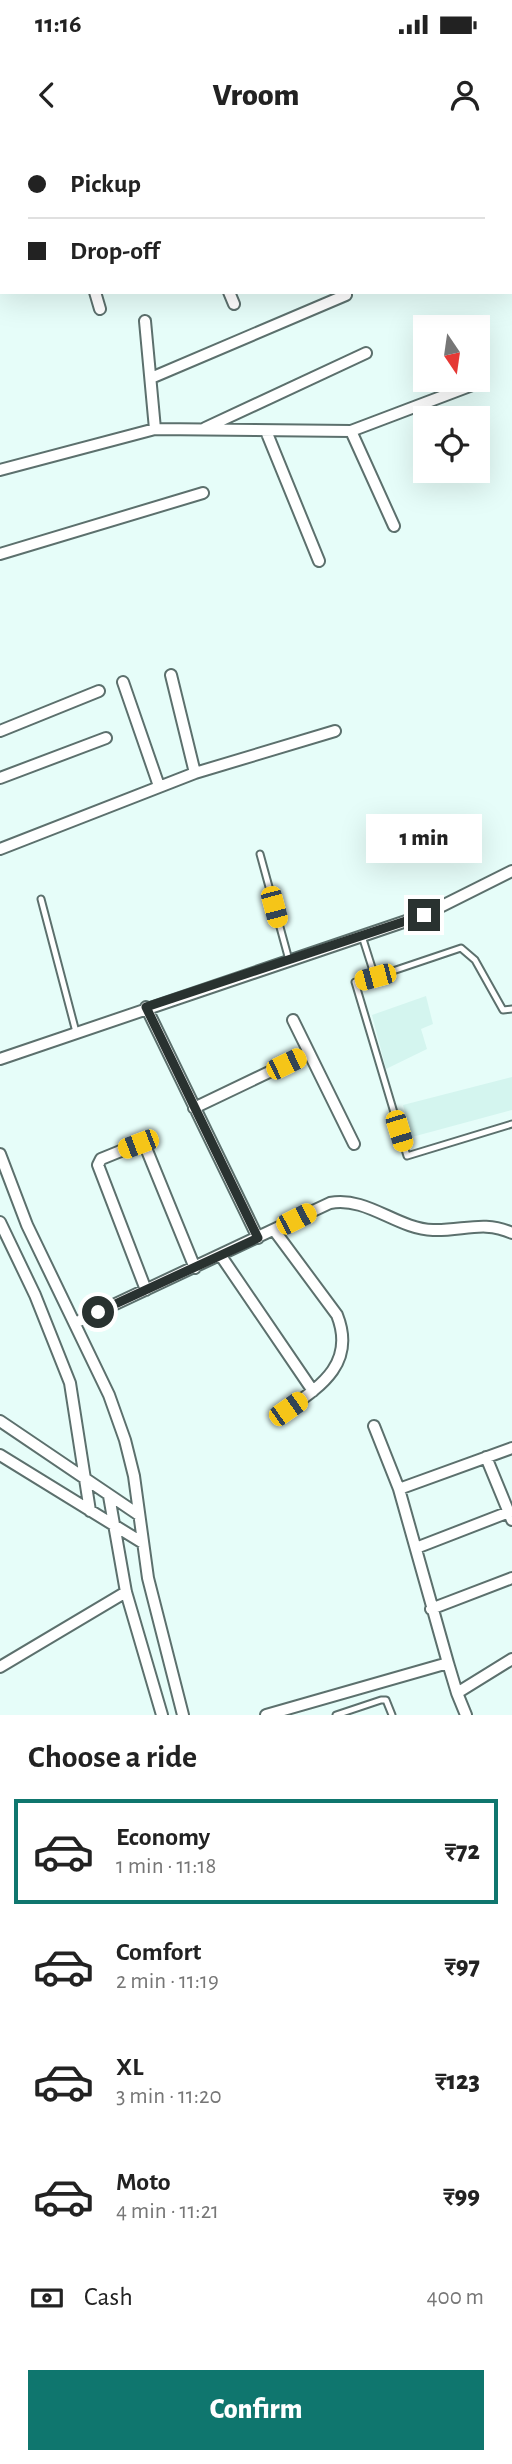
<!DOCTYPE html>
<meta charset="utf-8">
<style>
body{margin:0;font-family:"Alegreya Sans",sans-serif;background:#f6f6f6;color:#222;height:100vh;display:flex;flex-direction:column;font-size:26px;white-space:nowrap}
*{box-sizing:border-box;margin:0}
p{font-size:23px;color:#767676}
.icon{flex:none;width:38px;height:38px;fill:none;stroke:currentColor;stroke-width:2;stroke-linecap:round;stroke-linejoin:round}
.map{position:relative;height:1575px;overflow:hidden}
.details{display:flex;flex-direction:column;background:#fff;flex:1}
.details>*{flex:none}
.top-card{position:absolute;left:0px;top:0px;width:513px;height:154px;box-shadow:0 7px 28px #0002;display:grid;align-content:center;height:154px;padding:0 28px;background:#fff}
.needle{width:46px;rotate:167deg}
.tools{position:absolute;left:413px;top:175px;display:grid;gap:14px}
.tools a{display:grid;place-items:center;width:77px;height:77px;border-radius:0px;background:#fff;box-shadow:0 7px 28px #0002;font-size:35px}
.end{position:absolute;width:32px;height:32px;margin:-16px;border:9px solid #293230;background:#fff;box-shadow:0 0 0 4px #fff}
.from{border-radius:50%}
.bubble{position:absolute;height:49px;border-radius:0px;background:#fff;box-shadow:0 7px 28px #0002;font-size:23px;font-weight:800;line-height:49px;text-align:center}
.car{position:absolute;width:21px;height:42px;margin:-21px -10px;border-radius:9px;box-shadow:0 0 5px 2px #0007;background:linear-gradient(#f5c518 24%,#345 0 40%,#f5c518 0 76%,#345 0 86%,#f5c518 0)}
.top-card b{display:flex;align-items:center;gap:24px;height:66px;font-size:26px}
.top-card b+b{border-top:2px solid #e0e0e0}
.top-card i{width:18px;height:18px;background:#222}
ul{padding:0;list-style:none}
li{display:flex;align-items:center;gap:21px;height:105px;margin:0 14px 10px;padding:0 14px;border:4px solid transparent;border-radius:0px}
li div{flex:1}
li b{display:block;font-size:26px}
li em{font-style:normal;font-weight:800}
li.selected{border-color:#0f766e}
li>.icon{width:63px;height:63px;stroke-width:1.5}
h2{padding:0 28px;font-size:32px;line-height:84px}
.pay{display:flex;align-items:center;gap:18px;height:77px;padding:0 28px;font-size:26px}
.pay p{margin-inline-start:auto}
.button{display:flex;gap:14px;margin-top:auto;padding:14px 28px}
.button a{flex:1;height:80px;border-radius:0px;background:#0f766e;color:#fff;font-size:28px;font-weight:800;line-height:80px;text-align:center}
.status{display:flex;justify-content:space-between;align-items:center;height:49px;padding:0 35px;background:#fff;direction:ltr}
.status svg{height:19px;fill:currentColor}
header{display:flex;justify-content:space-between;align-items:center;height:91px;padding:0 28px;background:#fff;font-size:32px;font-weight:800}
.map>svg:first-child{display:block}
.built{fill:#d4f5ef}
.lines{fill:none;stroke-linecap:round;stroke-linejoin:round}
.service-casing{stroke:#5c706d;stroke-width:9}
.minor-casing{stroke:#5c706d;stroke-width:14}
.service{stroke:#fff;stroke-width:5}
.minor{stroke:#fff;stroke-width:10}
.route{stroke:#293230;stroke-width:9}
</style>
<div class="status"><b>11:16</b><svg viewBox="0 0 49 12"><path d="M0 12V9h3v3zM5 12V6h3v6zM10 12V3h3v9zM15 12V0h3v12zM26 1h20v11H26zM47 4h2v5h-2z"/></svg></div>
<header><svg class="icon" aria-label="back" viewBox="0 0 24 24"><path d="M15 5l-7 7 7 7"/></svg>Vroom<svg class="icon" aria-label="person" viewBox="0 0 24 24"><circle cx="12" cy="8" r="4"/><path d="M4 21q1-7 8-7t8 7"/></svg></header>
<div class="map">
<svg width="512" height="1575" viewBox="0 0 512 1575">
<rect width="100%" height="100%" fill="#e6fdf9"/>
<path class="built" d="M426 856 433 884 421 889 427 909 386 929 372 875Z
M512 937V970L412 997 403 965Z"/>
<g class="lines">
<g class="service-casing">
<path id="service" d="M260 714 289 820
M41 759 76 892
M362 796 375 837 461 808 475 820 503 870 512 869
M375 837 355 842 407 1016 512 984
M336 1575 381 1560H386L392 1575"/>
</g>
<g class="minor-casing">
<path id="minor" d="M19 0 20 2
M58 0 59 2
M116 0 117 2
M235 0V2
M160 2 165 0
M0 56H2
M95 152 100 169
M229 152 234 164
M145 181 155 289
M151 238 346 155
M425 264 430 278
M205 288 366 213
M266 291 319 421
M351 291 394 386
M0 330 155 289 351 291 483 241
M451 331 452 334
M0 414 203 353
M171 535 195 633
M123 542 159 646
M0 591 99 551
M0 638 106 598
M0 709 195 633 335 591
M146 867 258 1098
M293 880 354 1004
M0 919 424 775 512 731
M194 968 309 913
M0 1014 27 1085 109 1255 125 1300 134 1336 148 1438 183 1575
M0 1082 35 1155 70 1243 90 1371
M274 1090 337 1175C356 1223 321 1246 288 1269
M221 1116 313 1251
M146 1150 98 1025 101 1019 138 1004 146 1008 195 1128
M75 1183 330 1063C367 1056 397 1089 433 1090 463 1091 484 1080 512 1093
M0 1281 139 1375
M0 1315 143 1403
M486 1317 512 1380
M399 1349 512 1308
M109 1356 126 1452 162 1575
M416 1408 509 1372
M431 1469 512 1438
M448 1523 457 1553
M0 1527 126 1452
M266 1575 448 1523 399 1349 374 1286
M466 1575 457 1553 512 1519"/>
</g>
<use href="#service" class="service"/>
<use href="#minor" class="minor"/>
</g>
<g class="lines">
<path class="route" d="M98 1172 258 1098 146 867 424 775"/>
</g>
</svg>
<div class="tools">
<a><svg class="needle" viewBox="-14 -14 28 28"><path d="M0-13l5 13h-10z" fill="#e53935"/><path d="M0 13l5-13h-10z" fill="#767676"/></svg></a>
<a><svg class="icon" aria-label="locate" viewBox="0 0 24 24"><circle cx="12" cy="12" r="6"/><path d="M12 2v4M12 18v4M2 12h4M18 12h4"/></svg></a>
</div>
<i class="end from" style="left:98px;top:1172px"></i>
<i class="end" style="left:424px;top:775px"></i>
<div class="bubble" style="left:366px;top:674px;width:116px">1 min</div>
<i class="car" style="left:274px;top:767px;rotate:165deg"></i>
<i class="car" style="left:375px;top:837px;rotate:255deg"></i>
<i class="car" style="left:286px;top:924px;rotate:64deg"></i>
<i class="car" style="left:399px;top:991px;rotate:163deg"></i>
<i class="car" style="left:138px;top:1004px;rotate:249deg"></i>
<i class="car" style="left:296px;top:1079px;rotate:63deg"></i>
<i class="car" style="left:288px;top:1269px;rotate:55deg"></i>
<div class="top-card">
<b><i class="from"></i>Pickup</b>
<b><i></i>Drop-off</b>
</div>
</div>
<section class="details">
<h2>Choose a ride</h2>
<ul>
<li class="selected"><svg class="icon" aria-label="car" viewBox="0 0 24 24"><path d="M5 17H2v-5l4-1 3-4h7l3 4 3 1v5h-3M9 17h6M6 11h13"/><circle cx="7" cy="17" r="2"/><circle cx="17" cy="17" r="2"/></svg><div><b>Economy</b><p>1 min · 11:18</p></div><em>₹72</em></li>
<li><svg class="icon" aria-label="car" viewBox="0 0 24 24"><path d="M5 17H2v-5l4-1 3-4h7l3 4 3 1v5h-3M9 17h6M6 11h13"/><circle cx="7" cy="17" r="2"/><circle cx="17" cy="17" r="2"/></svg><div><b>Comfort</b><p>2 min · 11:19</p></div><em>₹97</em></li>
<li><svg class="icon" aria-label="car" viewBox="0 0 24 24"><path d="M5 17H2v-5l4-1 3-4h7l3 4 3 1v5h-3M9 17h6M6 11h13"/><circle cx="7" cy="17" r="2"/><circle cx="17" cy="17" r="2"/></svg><div><b>XL</b><p>3 min · 11:20</p></div><em>₹123</em></li>
<li><svg class="icon" aria-label="car" viewBox="0 0 24 24"><path d="M5 17H2v-5l4-1 3-4h7l3 4 3 1v5h-3M9 17h6M6 11h13"/><circle cx="7" cy="17" r="2"/><circle cx="17" cy="17" r="2"/></svg><div><b>Moto</b><p>4 min · 11:21</p></div><em>₹99</em></li>
</ul>
<div class="pay"><svg class="icon" aria-label="cash" viewBox="0 0 24 24"><path d="M3 7h18v10H3z"/><circle cx="12" cy="12" r="2"/></svg>Cash<p>400 m</p></div>
<div class="button"><a>Confirm</a></div>
</section>
